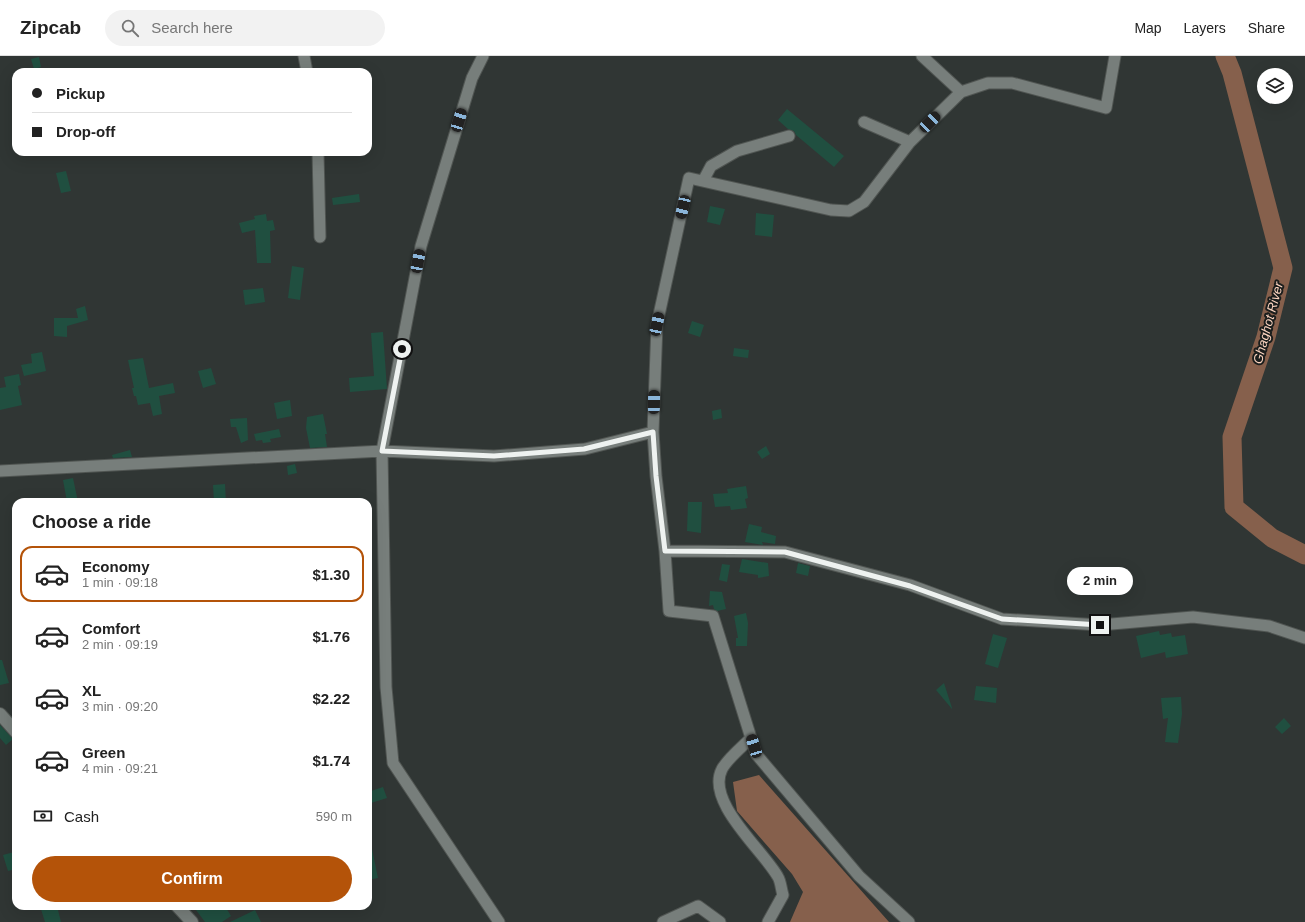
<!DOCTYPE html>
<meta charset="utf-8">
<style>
body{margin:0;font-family:Arial,sans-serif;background:#f2f2f2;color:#222;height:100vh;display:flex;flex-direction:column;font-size:15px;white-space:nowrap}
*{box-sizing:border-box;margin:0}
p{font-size:13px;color:#767676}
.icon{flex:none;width:22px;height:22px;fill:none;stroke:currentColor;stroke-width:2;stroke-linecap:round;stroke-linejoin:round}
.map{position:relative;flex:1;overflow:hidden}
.side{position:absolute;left:12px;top:442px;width:360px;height:412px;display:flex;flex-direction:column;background:#fff;border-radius:12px;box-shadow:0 4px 16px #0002}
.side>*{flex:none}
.banner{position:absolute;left:12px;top:12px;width:360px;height:88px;border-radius:12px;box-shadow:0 4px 16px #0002;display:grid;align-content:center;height:88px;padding:0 20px;background:#fff}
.buttons{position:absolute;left:1257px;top:12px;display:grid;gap:8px}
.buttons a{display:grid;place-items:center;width:36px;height:36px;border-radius:50%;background:#fff;box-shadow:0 4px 16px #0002;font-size:20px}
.end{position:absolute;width:18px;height:18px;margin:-9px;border:5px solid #eef2f0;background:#111;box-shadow:0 0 0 2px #111}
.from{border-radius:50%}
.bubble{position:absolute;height:28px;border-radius:14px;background:#fff;box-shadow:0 4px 16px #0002;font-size:13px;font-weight:700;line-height:28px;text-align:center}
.car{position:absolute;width:12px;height:24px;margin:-12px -6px;border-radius:5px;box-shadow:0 0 3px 1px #0007;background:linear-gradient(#222 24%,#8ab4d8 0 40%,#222 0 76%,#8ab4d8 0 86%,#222 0)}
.banner b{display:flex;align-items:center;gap:14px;height:38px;font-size:15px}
.banner b+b{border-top:1px solid #e0e0e0}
.banner i{width:10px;height:10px;background:#222}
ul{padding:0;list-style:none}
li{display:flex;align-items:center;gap:12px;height:56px;margin:0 8px 6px;padding:0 12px;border:2px solid transparent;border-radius:12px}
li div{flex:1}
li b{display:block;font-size:15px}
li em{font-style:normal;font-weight:700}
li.selected{border-color:#b45309}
li>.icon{width:36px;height:36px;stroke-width:1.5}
h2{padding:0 20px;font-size:18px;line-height:48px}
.pay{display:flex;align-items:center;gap:10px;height:44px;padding:0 20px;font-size:15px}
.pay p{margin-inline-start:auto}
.cta{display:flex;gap:8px;margin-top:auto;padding:8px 20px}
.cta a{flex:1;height:46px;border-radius:24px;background:#b45309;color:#fff;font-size:16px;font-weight:700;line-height:46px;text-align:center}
header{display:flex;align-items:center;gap:24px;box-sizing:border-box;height:56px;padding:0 20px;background:#fff;border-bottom:1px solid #e0e0e0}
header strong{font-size:19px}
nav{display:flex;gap:22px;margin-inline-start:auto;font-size:14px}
.search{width:280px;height:36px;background:#f2f2f2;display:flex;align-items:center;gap:10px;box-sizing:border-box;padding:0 14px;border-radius:22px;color:#767676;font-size:15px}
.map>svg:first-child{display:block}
.water{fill:#86604c}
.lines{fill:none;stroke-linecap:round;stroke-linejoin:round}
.river{stroke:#86604c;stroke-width:19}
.building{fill:#204f40}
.street-casing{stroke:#505552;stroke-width:13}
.secondary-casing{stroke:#505552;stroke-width:14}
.street{stroke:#777e7b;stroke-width:11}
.secondary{stroke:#777e7b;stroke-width:12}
.route{stroke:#eef2f0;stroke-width:5}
.labels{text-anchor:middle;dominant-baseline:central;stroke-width:4;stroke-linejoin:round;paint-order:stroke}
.water-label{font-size:13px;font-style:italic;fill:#ffd7c2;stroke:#1a1d1c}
</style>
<header>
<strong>Zipcab</strong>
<div class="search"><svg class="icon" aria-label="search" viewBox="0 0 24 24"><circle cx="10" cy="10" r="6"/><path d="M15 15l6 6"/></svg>Search here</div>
<nav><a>Map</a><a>Layers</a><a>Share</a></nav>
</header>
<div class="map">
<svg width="1305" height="866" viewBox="0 0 1305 866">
<rect width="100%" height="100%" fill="#303634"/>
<path class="water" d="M759 719 889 866H790L803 836 792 818 737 755 733 726Z"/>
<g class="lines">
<path class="river" d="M1225 0 1232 17 1283 212 1266 281 1232 381 1234 451 1272 482 1305 499"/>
</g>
<path class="building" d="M39 1 41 11 34 13 31 3Z
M787 53 844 100 834 111 796 79 794 75 788 73 778 64Z
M66 115 71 135 61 137 56 117Z
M359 138 360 146 333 149 332 142Z
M710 150 725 153 720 169 707 166Z
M756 157 774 159 772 181 755 179Z
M266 158 267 165 273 164 275 174 270 175 271 207H257L255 174 242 177 239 167 255 163 254 160Z
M292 210 304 212 300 244 288 242Z
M263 232 265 246 245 249 243 234Z
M85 250 88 264 67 270V281L54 280V262H78L76 253Z
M692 265 704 269 700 281 688 277Z
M383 276 387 333 350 336 349 322 374 320 371 277Z
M734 292 749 294 748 302 733 300Z
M42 296 46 315 24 320 21 309 32 307 31 298Z
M143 302 149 332 173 327 175 337 159 340 162 358 153 360 150 347 138 349 136 340H134L132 332H134L128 304Z
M211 312 216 328 203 332 198 315Z
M19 318 21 329 18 330 22 349 0 354V332L6 331 4 321Z
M290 344 292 360 277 363 274 347Z
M721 353 722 362 713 364 712 355Z
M323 358 327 378H325L327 391 310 392 306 372 307 361Z
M247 362 248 384 241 387 236 371H231L230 363Z
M279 373 281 381 270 383 271 386 263 387 262 384 256 385 254 378Z
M766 390 770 398 762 403 757 396Z
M130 394 132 401 113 402 112 399Z
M295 408 297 417 288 419 287 410Z
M73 422 78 446H67L63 424Z
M225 428 226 446H214L213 429Z
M746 430 748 442 745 443 747 452 731 454 730 450 715 451 713 438 728 437 727 433Z
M688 446H702L701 477 687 475Z
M749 468 762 471 761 476 776 480 775 488 762 486 763 489 745 486Z
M742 503 768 507 769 520 758 522V519L739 516Z
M798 507 810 510 808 520 796 517Z
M722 508 730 509 727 526 719 524Z
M710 535 722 536 726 553 717 555 714 553 713 549 709 550Z
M746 557 748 567 747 590H736V582H738L734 560Z
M1159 575 1160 579 1171 577 1172 581 1185 579 1188 598 1166 602 1165 596 1141 602 1136 580Z
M993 578 1007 582 998 612 985 608Z
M0 604H2L9 627 0 629Z
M944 627 952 652V653L936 634Z
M976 630 997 632 996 647 974 644Z
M1179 641H1181L1182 658 1178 687 1165 686 1168 662 1163 663 1161 642Z
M1284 662 1291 670 1282 678 1275 671Z
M0 669 13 683 6 689 0 682Z
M383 731 387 742 371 747 368 736Z
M368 793H372L378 822 368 824Z
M14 796 16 813 8 815 3 799Z
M40 850H57L61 866H45Z
M193 850H225L231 860 222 866H205Z
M255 854 261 866H230Z"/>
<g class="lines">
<g class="street-casing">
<path id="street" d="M304 0 307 16
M483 0 472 22 421 190 382 395 386 631 393 707 499 866
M922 0 961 36
M1115 0 1106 52 1012 27H988L961 36 910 86 864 146 849 155 831 154 689 122 657 268 653 376 656 420 665 495 785 496 910 529 1002 563 1100 569 1193 561 1269 570 1305 582
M864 66 910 86
M318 96 320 181
M703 125 711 110 737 95 789 80
M0 415 382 395 494 400 585 393 653 376
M665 495 669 555 713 560 756 698 859 820 909 866
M751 682C742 691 728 702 722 713 705 746 764 795 778 821 781 826 781 833 783 839L768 866
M663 866 698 850 720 866"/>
</g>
<g class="secondary-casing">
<path id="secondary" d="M0 658 16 676
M177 850 192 866"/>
</g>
<use href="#street" class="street"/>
<use href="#secondary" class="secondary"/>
</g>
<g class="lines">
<path class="route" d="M402 293 382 395 494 400 584 393 653 376 656 420 665 495 785 496 910 530 1002 563 1100 569"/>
</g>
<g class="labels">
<g class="water-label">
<text transform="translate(1268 267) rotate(-75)">Ghaghot River</text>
</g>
</g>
</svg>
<div class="buttons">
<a><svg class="icon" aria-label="layers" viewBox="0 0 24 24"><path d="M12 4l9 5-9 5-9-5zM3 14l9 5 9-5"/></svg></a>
</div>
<i class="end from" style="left:402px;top:293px"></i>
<i class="end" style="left:1100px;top:569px"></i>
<div class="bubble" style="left:1067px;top:511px;width:66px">2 min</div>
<i class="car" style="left:459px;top:64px;rotate:17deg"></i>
<i class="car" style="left:930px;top:66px;rotate:45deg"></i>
<i class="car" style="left:683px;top:151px;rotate:193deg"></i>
<i class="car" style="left:418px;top:205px;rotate:11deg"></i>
<i class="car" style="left:657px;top:268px;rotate:12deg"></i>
<i class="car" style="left:654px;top:346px;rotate:1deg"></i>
<i class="car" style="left:754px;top:690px;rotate:343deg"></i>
<div class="banner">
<b><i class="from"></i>Pickup</b>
<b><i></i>Drop-off</b>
</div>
<section class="side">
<h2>Choose a ride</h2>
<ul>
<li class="selected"><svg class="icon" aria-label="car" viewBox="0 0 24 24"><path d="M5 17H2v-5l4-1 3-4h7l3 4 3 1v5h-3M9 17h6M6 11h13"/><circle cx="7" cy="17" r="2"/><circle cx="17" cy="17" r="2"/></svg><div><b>Economy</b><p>1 min · 09:18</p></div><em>$1.30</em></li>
<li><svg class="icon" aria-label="car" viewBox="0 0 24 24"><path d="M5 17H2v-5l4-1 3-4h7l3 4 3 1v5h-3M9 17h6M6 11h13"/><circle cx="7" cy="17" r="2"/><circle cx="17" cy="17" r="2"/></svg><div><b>Comfort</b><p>2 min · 09:19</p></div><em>$1.76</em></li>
<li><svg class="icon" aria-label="car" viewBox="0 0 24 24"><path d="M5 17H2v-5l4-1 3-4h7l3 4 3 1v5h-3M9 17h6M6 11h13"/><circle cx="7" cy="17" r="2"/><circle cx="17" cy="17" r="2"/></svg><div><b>XL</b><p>3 min · 09:20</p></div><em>$2.22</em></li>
<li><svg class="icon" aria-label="car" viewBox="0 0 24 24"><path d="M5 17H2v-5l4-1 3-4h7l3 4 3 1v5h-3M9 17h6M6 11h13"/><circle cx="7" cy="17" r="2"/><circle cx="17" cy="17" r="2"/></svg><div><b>Green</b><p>4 min · 09:21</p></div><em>$1.74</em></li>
</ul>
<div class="pay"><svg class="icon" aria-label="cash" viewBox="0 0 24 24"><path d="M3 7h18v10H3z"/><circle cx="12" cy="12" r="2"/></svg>Cash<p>590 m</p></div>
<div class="cta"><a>Confirm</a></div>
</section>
</div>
